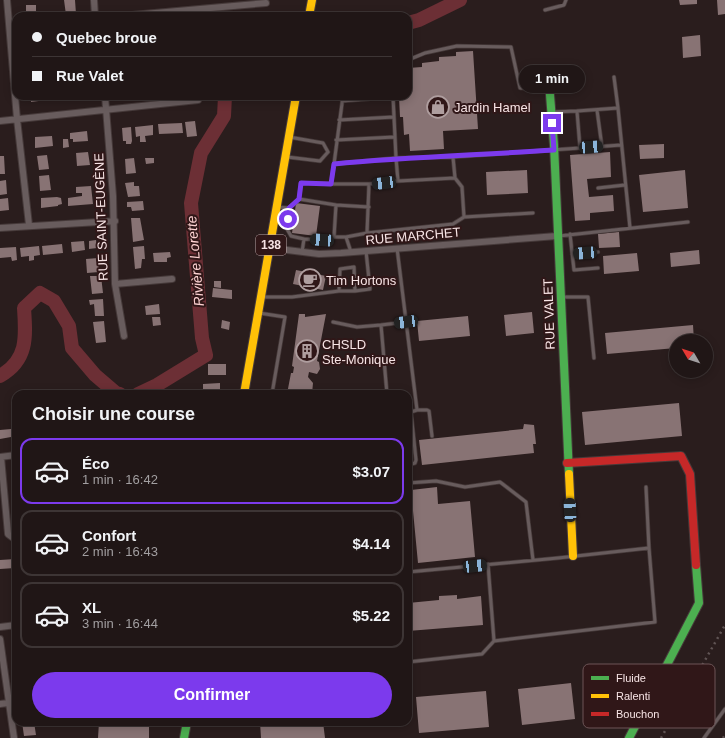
<!DOCTYPE html>
<html lang="fr">
<meta charset="utf-8">
<style>
body{margin:0;font-family:Arial,sans-serif;background:#2d2323;color:#f1f3f6;height:100vh;display:flex;flex-direction:column;font-size:15px;white-space:nowrap}
*{box-sizing:border-box;margin:0}
p{font-size:13px;color:#a29fa1}
.icon{flex:none;width:22px;height:22px;fill:none;stroke:currentColor;stroke-width:2;stroke-linecap:round;stroke-linejoin:round}
.map{position:relative;flex:1;overflow:hidden}
.panel{position:absolute;left:12px;top:390px;width:400px;height:336px;display:flex;flex-direction:column;background:#201616;border-radius:12px;box-shadow:0 2px 10px #0003,0 0 0 1px #3d3535}
.panel>*{flex:none}
.hud{position:absolute;left:12px;top:12px;width:400px;height:88px;border-radius:12px;box-shadow:0 2px 10px #0003,0 0 0 1px #3d3535;display:grid;align-content:center;height:88px;padding:0 20px;background:#201616}
.needle{width:26px;rotate:309deg}
.controls{position:absolute;left:669px;top:334px;display:grid;gap:8px}
.controls a{display:grid;place-items:center;width:44px;height:44px;border-radius:50%;background:#201616;box-shadow:0 2px 10px #0003,0 0 0 1px #3d3535;font-size:20px}
.end{position:absolute;width:18px;height:18px;margin:-9px;border:5px solid #7c3aed;background:#fff;box-shadow:0 0 0 2px #fff}
.from{border-radius:50%}
.bubble{position:absolute;height:28px;border-radius:14px;background:#201616;box-shadow:0 2px 10px #0003,0 0 0 1px #3d3535;font-size:13px;font-weight:700;line-height:28px;text-align:center}
.car{position:absolute;width:12px;height:24px;margin:-12px -6px;border-radius:5px;box-shadow:0 0 3px 1px #0007;background:linear-gradient(#222 24%,#8ab4d8 0 40%,#222 0 76%,#8ab4d8 0 86%,#222 0)}
.hud b{display:flex;align-items:center;gap:14px;height:38px;font-size:15px}
.hud b+b{border-top:1px solid #3d3535}
.hud i{width:10px;height:10px;background:#f1f3f6}
ul{padding:0;list-style:none}
li{display:flex;align-items:center;gap:12px;height:66px;margin:0 8px 6px;padding:0 12px;border:2px solid #3d3535;border-radius:12px}
li div{flex:1}
li b{display:block;font-size:15px}
li em{font-style:normal;font-weight:700}
li.current{border-color:#7c3aed}
li>.icon{width:36px;height:36px;stroke-width:1.5}
h2{padding:0 20px;font-size:18px;line-height:48px}
.action{display:flex;gap:8px;margin-top:auto;padding:8px 20px}
.action a{flex:1;height:46px;border-radius:24px;background:#7c3aed;color:#fff;font-size:16px;font-weight:700;line-height:46px;text-align:center}
.map>svg:first-child{display:block}
.lines{fill:none;stroke-linecap:round;stroke-linejoin:round}
.river{stroke:#6c2f35;stroke-width:14}
.building{fill:#887374}
.lane-casing{stroke:#463a3a;stroke-width:4.5}
.street-casing{stroke:#463a3a;stroke-width:8}
.fast-casing{stroke:#463a3a;stroke-width:10}
.slow-casing{stroke:#463a3a;stroke-width:10}
.jam-casing{stroke:#463a3a;stroke-width:10}
.lane{stroke:#685c5d;stroke-width:3}
.street{stroke:#685c5d;stroke-width:6}
.fast{stroke:#4caf50;stroke-width:8}
.slow{stroke:#ffc107;stroke-width:8}
.jam{stroke:#c62828;stroke-width:8}
.rail{stroke:#605454;stroke-width:2.5;stroke-dasharray:2 4;stroke-linecap:butt}
.route{stroke:#7c3aed;stroke-width:5}
.labels{text-anchor:middle;dominant-baseline:central;stroke-width:4;stroke-linejoin:round;paint-order:stroke}
.shield{fill:#301718;stroke:#bba6a8;stroke-width:1}
.shield-label{font-size:12px;font-weight:bold;fill:#f7e4e5}
.poi-label{font-size:13px;fill:#f7e4e5;stroke:#301718;text-anchor:start}
.street-label{font-size:13px;fill:#f7e4e5;stroke:#301718}
.water-label{font-size:14px;font-style:italic;fill:#fcd1d1;stroke:#301718}
.key{fill:#301718;stroke:#6c5456;stroke-width:1}
.key-label{font-size:11px;fill:#f7e4e5}
</style>
<div class="map">
<svg width="725" height="738" viewBox="0 0 725 738">
<rect width="100%" height="100%" fill="#2a1d1d"/>
<g class="lines">
<path class="river" d="M408 23 419 20 460 0
M0 376C28 360 26 337 24 308L40 293 54 301 69 326 72 348 95 375 116 393 120 394
M138 394 157 385 206 355 202 338 191 203 201 153 224 116 225 96"/>
</g>
<path class="building" d="M64 0H75L76 14 66 15Z
M679 0H697V4L680 5Z
M717 0H725V14L718 15Z
M26 5H36V16H26Z
M700 35 701 56 683 58 682 37Z
M473 51 478 129 443 131 444 149 410 151 409 134 404 135 403 117H400L399 97 408 96V68L422 67V63L439 61V57L456 56V52Z
M31 96H46V100L31 102Z
M49 96H71V97L49 99Z
M195 121 197 136 187 137 185 122Z
M182 123 183 133 159 134 158 124Z
M153 125V135L145 136 146 142H140V136L136 137 135 127Z
M131 127 132 141 131 144H126V141H123L122 128Z
M87 131 88 141 73 142V139H70V133Z
M52 136 53 146 35 148V137Z
M63 139H68L69 147 63 148Z
M664 144V158L640 159 639 145Z
M88 152 90 165 77 166 76 153Z
M610 152 611 177 587 179 589 197 613 195 614 211 590 213V220L575 221 570 155Z
M47 155 49 169 39 170 37 156Z
M0 156H4L5 174H0Z
M134 158 136 173 126 174 125 159Z
M145 158H154V163L146 164Z
M527 170 528 193 487 195 486 172Z
M685 170 688 208 643 212 639 175Z
M49 175 51 190 40 191 39 176Z
M6 180 7 194 0 195V181Z
M134 182V186H139L140 196 128 197 125 183Z
M91 186 93 204 68 206V198L82 196V193H76V187Z
M57 197 61 198 62 204 58 205V206L41 208V198Z
M8 198 9 210 0 211V199Z
M143 201 144 210 132 211 131 207H127V202Z
M296 203 320 206 316 236 292 233Z
M131 218H140L144 240 133 242Z
M619 232 620 247 599 248 598 234Z
M96 240 97 248 89 249V241Z
M84 241 85 250 72 252 71 242Z
M62 244 63 253 43 255 42 246Z
M39 246 40 255 34 256V260L29 261V256L21 257 20 248Z
M144 246 145 259H142L141 268 135 269 133 247Z
M16 247 17 260 12 261 11 257 0 258V248Z
M699 250 700 264 671 267 670 253Z
M170 252 171 257 167 258V262H154L153 253Z
M637 253 639 271 604 274 603 256Z
M98 258 99 272 87 273 86 259Z
M296 270 326 276 323 290 293 284Z
M90 276H101L103 293 92 294Z
M214 281H221V288L214 287Z
M213 288 232 290V299L212 297Z
M103 299 104 316H95L94 304 90 305 89 300Z
M159 304 160 314 146 315 145 306Z
M532 312 534 333 506 336 504 315Z
M299 314H305V317L326 314 317 361 319 362 320 369 317 374 309 372 308 377 313 383 312 394H287L291 373H293L294 367 292 366Z
M468 316 470 336 419 341 417 321Z
M152 317H160L161 325 153 326Z
M222 320 230 322 229 330 221 328Z
M104 321 106 342 96 343 93 322Z
M693 325 694 341H676V348L607 354 605 333Z
M208 364H226V375H208Z
M220 383V394H203V384Z
M679 403 682 436 585 445 582 412Z
M524 424 534 425 536 444H533L534 453 422 465 419 440 523 429Z
M11 429V437L0 439V430Z
M437 487 438 504 470 501 475 557 418 563 411 490Z
M15 559V568L0 569V560Z
M457 595V599L481 596 483 625 408 631V603L439 600V596Z
M11 640H16V651H12Z
M571 683 575 719 522 725 518 689Z
M486 691 489 727 419 733 416 697Z
M22 722H34L36 735 24 736Z
M99 722H141L140 725H149V738H98Z
M260 722H323L325 738H261Z"/>
<g class="lines">
<g class="lane-casing">
<path id="lane" d="M545 10 564 5 566 0
M408 60 425 53 457 46 511 47 520 88 549 89
M614 77 618 108
M343 96 334 164 396 158 393 96
M342 101 393 97
M597 110 602 147
M553 112 577 111
M339 120 394 117
M289 137 323 143 328 152
M336 140 395 137
M621 145 580 148 577 111 618 108 630 228
M287 157 320 161 328 152
M453 157 580 148
M455 178 462 187 464 217 533 213
M331 184H369L367 233 346 237
M369 184 398 181 396 158 453 157 455 178 398 181
M598 188 625 185
M299 199 336 205 334 237 322 240 304 239
M336 205 369 207
M277 207 289 208 299 199 301 183 331 184 334 164
M289 208 287 229 291 236 304 239 302 252
M367 233 453 224 464 217
M570 234 574 270 598 268
M559 236 688 222
M334 237H346L351 252
M397 248 417 410H427L429 411 432 436
M572 254 598 252
M355 291H339L340 269 354 267 355 291 370 289 366 251
M262 297H292L339 291
M562 297H588L594 358
M259 313 285 317 272 394
M333 322 357 327 381 325
M387 394 381 325 406 322
M408 465 415 463 416 460 411 412 417 410
M408 483 436 481 465 487 500 482 526 502 533 560
M646 487 649 548
M408 572 558 558 649 548 655 622 494 641
M408 662 482 654 494 641 488 564
M704 738 725 709"/>
</g>
<g class="street-casing">
<path id="street" d="M7 0 17 119 29 225
M94 0 95 16
M121 16 266 3
M105 96 113 196 115 284 124 336
M0 121 198 100
M0 228 115 221
M271 248 319 254 341 253 557 236
M115 284 172 279
M0 457 16 455
M1 457 8 534 16 540
M0 627 16 625
M0 639 14 738
M0 704 8 703"/>
</g>
<g class="fast-casing">
<path id="fast" d="M548 70 554 145 569 474
M184 738 187 722
M629 738 699 603 696 565"/>
</g>
<g class="slow-casing">
<path id="slow" d="M309 16 312 0
M244 394 296 96
M569 474 573 556"/>
</g>
<g class="jam-casing">
<path id="jam" d="M567 463 681 456 690 474 696 565"/>
</g>
<use href="#lane" class="lane"/>
<use href="#street" class="street"/>
<use href="#fast" class="fast"/>
<use href="#slow" class="slow"/>
<use href="#jam" class="jam"/>
<path class="rail" d="M661 738 725 625
M723 738 725 735"/>
</g>
<g class="lines">
<path class="route" d="M288 219 289 208 299 199 301 183 331 184 334 164C407 157 481 155 554 150L552 123"/>
</g>
<defs>
<g id="shop-ring" transform="scale(1.15)"><circle r="9.5" fill="#301718" stroke="#af9e9f" stroke-width="1.5"/><path d="M-5-2.5h2.3a2.7 3.5 0 0 1 5.4 0H5L5.5 6h-11ZM-1.5-2.5h3a1.5 2.3 0 0 0-3 0Z" fill="#af9e9f"/></g>
<g id="cafe-ring" transform="scale(1.15)"><circle r="9.5" fill="#301718" stroke="#af9e9f" stroke-width="1.5"/><path d="M-5.5-4.5H6V0H3Q3 3.5 0 3.5H-2.5Q-5.5 3.5-5.5 0ZM3-3.2v2h1.7v-2ZM-6 4.5H4V6H-6Z" fill="#af9e9f"/></g>
<g id="building-ring" transform="scale(1.15)"><circle r="9.5" fill="#301718" stroke="#af9e9f" stroke-width="1.5"/><path d="M-4-6H4V6H1V3H-1V6H-4ZM-2.5-4.3h1.7v1.8h-1.7ZM.8-4.3h1.7v1.8H.8ZM-2.5-1h1.7V.8h-1.7ZM.8-1h1.7V.8H.8Z" fill="#af9e9f"/></g>
</defs>
<g fill-rule="evenodd">
<use href="#shop-ring" x="438" y="107"/>
<use href="#cafe-ring" x="310" y="280"/>
<use href="#building-ring" x="307" y="351"/>
</g>
<g class="labels">
<rect class="shield" x="256" y="235" width="30" height="20" rx="3"/>
<g class="shield-label">
<text x="271" y="245">138</text>
</g>
<g class="poi-label">
<text x="454" y="107">Jardin Hamel</text>
<text x="326" y="280">Tim Hortons</text>
<text x="322" y="344">CHSLD<tspan x="322" dy="15">Ste-Monique</tspan></text>
</g>
<g class="street-label">
<text transform="translate(101 217) rotate(-92)">RUE SAINT-EUGÈNE</text>
<text transform="translate(413 236) rotate(-5)">RUE MARCHET</text>
<text transform="translate(549 314) rotate(-92)">RUE VALET</text>
</g>
<g class="water-label">
<text transform="translate(195 261) rotate(-95)">Rivière Lorette</text>
</g>
</g>
<rect x="583" y="664" width="132" height="64" rx="6" class="key"/>
<rect x="591" y="676" width="18" height="4" fill="#4caf50"/>
<rect x="591" y="694" width="18" height="4" fill="#ffc107"/>
<rect x="591" y="712" width="18" height="4" fill="#c62828"/>
<g class="key-label">
<text x="616" y="682">Fluide</text>
<text x="616" y="700">Ralenti</text>
<text x="616" y="718">Bouchon</text>
</g>
</svg>
<div class="controls">
<a><svg class="needle" viewBox="-14 -14 28 28"><path d="M0-13l5 13h-10z" fill="#e53935"/><path d="M0 13l5-13h-10z" fill="#a29fa1"/></svg></a>
</div>
<i class="end from" style="left:288px;top:219px"></i>
<i class="end" style="left:552px;top:123px"></i>
<div class="bubble" style="left:519px;top:65px;width:66px">1 min</div>
<i class="car" style="left:591px;top:147px;rotate:86deg"></i>
<i class="car" style="left:384px;top:183px;rotate:263deg"></i>
<i class="car" style="left:322px;top:240px;rotate:274deg"></i>
<i class="car" style="left:585px;top:253px;rotate:266deg"></i>
<i class="car" style="left:406px;top:322px;rotate:263deg"></i>
<i class="car" style="left:570px;top:510px;rotate:357deg"></i>
<i class="car" style="left:475px;top:566px;rotate:84deg"></i>
<div class="hud">
<b><i class="from"></i>Quebec broue</b>
<b><i></i>Rue Valet</b>
</div>
<section class="panel">
<h2>Choisir une course</h2>
<ul>
<li class="current"><svg class="icon" aria-label="car" viewBox="0 0 24 24"><path d="M5 17H2v-5l4-1 3-4h7l3 4 3 1v5h-3M9 17h6M6 11h13"/><circle cx="7" cy="17" r="2"/><circle cx="17" cy="17" r="2"/></svg><div><b>Éco</b><p>1 min · 16:42</p></div><em>$3.07</em></li>
<li><svg class="icon" aria-label="car" viewBox="0 0 24 24"><path d="M5 17H2v-5l4-1 3-4h7l3 4 3 1v5h-3M9 17h6M6 11h13"/><circle cx="7" cy="17" r="2"/><circle cx="17" cy="17" r="2"/></svg><div><b>Confort</b><p>2 min · 16:43</p></div><em>$4.14</em></li>
<li><svg class="icon" aria-label="car" viewBox="0 0 24 24"><path d="M5 17H2v-5l4-1 3-4h7l3 4 3 1v5h-3M9 17h6M6 11h13"/><circle cx="7" cy="17" r="2"/><circle cx="17" cy="17" r="2"/></svg><div><b>XL</b><p>3 min · 16:44</p></div><em>$5.22</em></li>
</ul>
<div class="action"><a>Confirmer</a></div>
</section>
</div>
